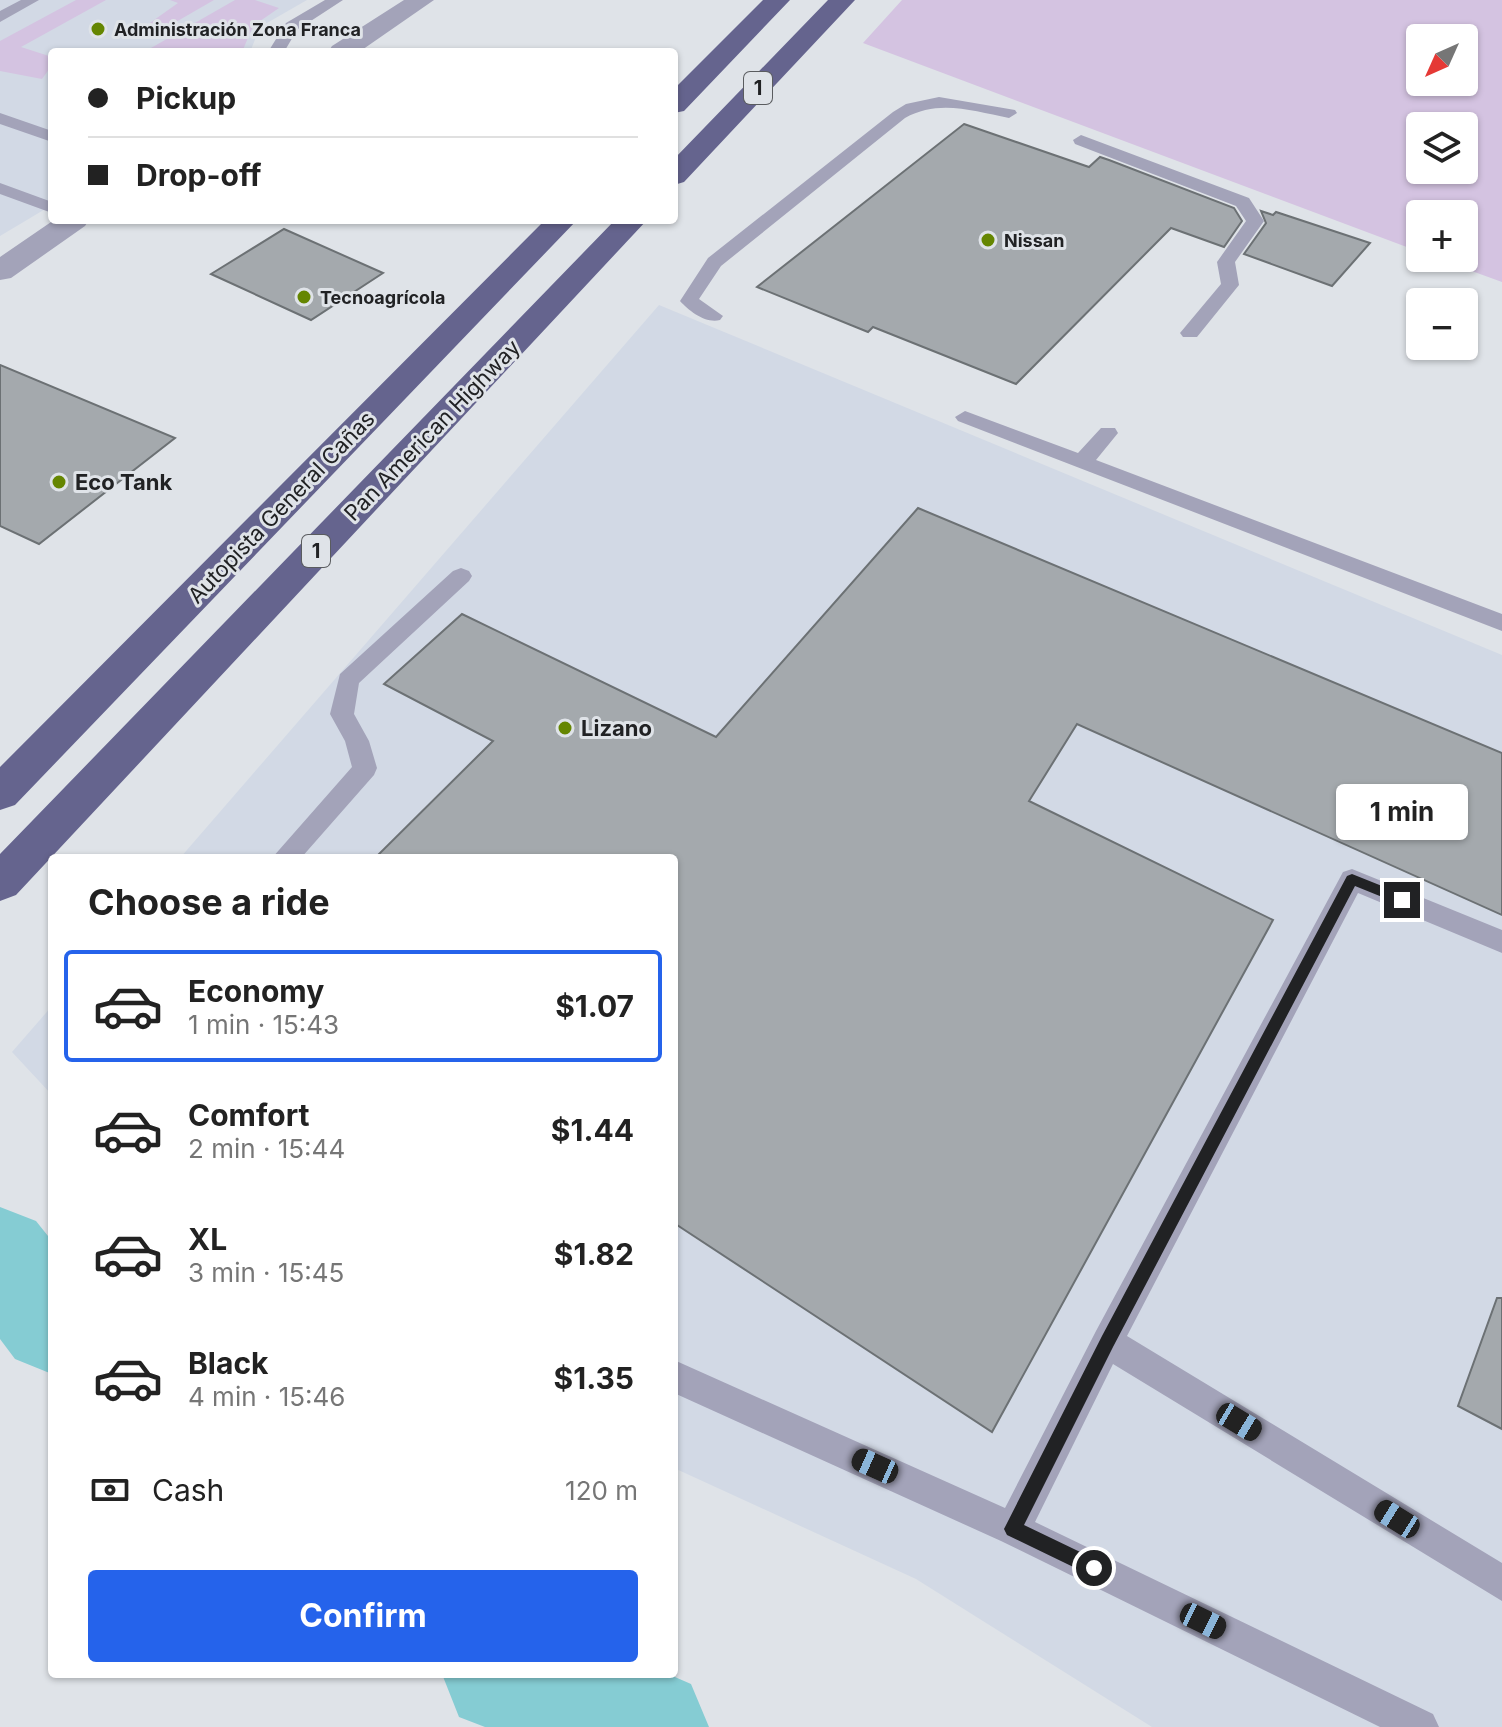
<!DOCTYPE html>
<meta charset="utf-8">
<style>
body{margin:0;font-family:Inter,sans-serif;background:#f2f2f2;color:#222;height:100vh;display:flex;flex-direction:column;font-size:30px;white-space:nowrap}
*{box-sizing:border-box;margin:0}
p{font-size:26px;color:#767676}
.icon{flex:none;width:44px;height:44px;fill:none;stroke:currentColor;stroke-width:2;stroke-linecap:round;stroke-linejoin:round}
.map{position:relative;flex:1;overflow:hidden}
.drawer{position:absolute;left:48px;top:854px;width:630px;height:824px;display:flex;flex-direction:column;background:#fff;border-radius:8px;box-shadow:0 2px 6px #0004}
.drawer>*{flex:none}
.hud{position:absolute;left:48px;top:48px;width:630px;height:176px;border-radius:8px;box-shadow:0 2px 6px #0004;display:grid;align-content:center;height:176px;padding:0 40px;background:#fff}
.needle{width:52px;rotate:225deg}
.buttons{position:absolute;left:1406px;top:24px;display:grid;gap:16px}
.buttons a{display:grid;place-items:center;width:72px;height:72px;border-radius:8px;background:#fff;box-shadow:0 2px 6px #0004;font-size:40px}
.end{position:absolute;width:36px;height:36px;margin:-18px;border:10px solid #212224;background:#fff;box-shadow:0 0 0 4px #fff}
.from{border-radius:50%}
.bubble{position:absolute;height:56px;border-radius:8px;background:#fff;box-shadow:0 2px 6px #0004;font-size:26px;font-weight:700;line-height:56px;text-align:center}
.car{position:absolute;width:24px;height:48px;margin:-24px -12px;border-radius:10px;box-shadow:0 0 6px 2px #0007;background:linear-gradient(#222 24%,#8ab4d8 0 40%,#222 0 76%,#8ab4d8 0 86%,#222 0)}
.hud b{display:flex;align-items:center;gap:28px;height:76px;font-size:30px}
.hud b+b{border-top:2px solid #e0e0e0}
.hud i{width:20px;height:20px;background:#222}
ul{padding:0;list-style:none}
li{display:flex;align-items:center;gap:24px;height:112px;margin:0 16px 12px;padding:0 24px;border:4px solid transparent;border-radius:8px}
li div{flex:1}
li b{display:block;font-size:30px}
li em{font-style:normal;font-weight:700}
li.selected{border-color:#2563eb}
li>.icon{width:72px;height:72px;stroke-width:1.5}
h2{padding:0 40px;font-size:36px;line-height:96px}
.pay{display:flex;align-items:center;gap:20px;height:88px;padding:0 40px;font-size:30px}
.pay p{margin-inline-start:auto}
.action{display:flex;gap:16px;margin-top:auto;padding:16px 40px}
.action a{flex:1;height:92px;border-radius:8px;background:#2563eb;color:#fff;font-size:32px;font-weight:700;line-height:92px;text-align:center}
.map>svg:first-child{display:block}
.built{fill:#d2d9e5}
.green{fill:#d4c3e1;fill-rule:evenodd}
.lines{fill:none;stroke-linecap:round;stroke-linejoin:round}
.river{fill:#85ccd3;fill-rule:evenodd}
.building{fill:#a4a9ad;stroke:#6c7174;stroke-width:2}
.service{fill:#a3a3b9;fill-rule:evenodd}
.minor{fill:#a3a3b9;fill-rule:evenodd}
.trunk{fill:#65648e;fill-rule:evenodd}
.route{fill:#212224}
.poi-dot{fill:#658601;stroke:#dfe3e8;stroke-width:3}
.labels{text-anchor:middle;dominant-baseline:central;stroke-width:6;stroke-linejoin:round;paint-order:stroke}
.far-poi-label{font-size:18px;font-weight:bold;fill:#212224;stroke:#dfe3e8;text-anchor:start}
.shield{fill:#dfe3e8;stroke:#5a5c5f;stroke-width:2}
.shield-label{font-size:20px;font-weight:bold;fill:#212224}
.street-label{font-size:22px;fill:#212224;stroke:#dfe3e8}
.poi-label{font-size:22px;font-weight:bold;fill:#212224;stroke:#dfe3e8;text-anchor:start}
</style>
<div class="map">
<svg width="1502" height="1727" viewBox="0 0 1502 1727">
<rect width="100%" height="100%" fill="#dfe3e8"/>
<path class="built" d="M0 0H307L260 27 250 52H52V205L0 236Z
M659 305 1502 655V1727H1152L916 1579 674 1468V858H180Z
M52 1006V1095L12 1052Z"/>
<path class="green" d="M76 0H106L21 47 52 57V65L42 79 0 71V41Z
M170 0H214L162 30 147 25 178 3Z
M235 0H255L279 8 253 26 242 52H144Z
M902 0H1502V282L1436 258H1464V214H1420V252L863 43ZM1420 38H1464V82H1420ZM1420 126H1464V170H1420Z"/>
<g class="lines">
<path class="river" d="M0 1207 36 1221 52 1241V1374L15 1359 0 1339Z
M442 1674H668L691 1684 709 1727H485L459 1717Z"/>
</g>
<path class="building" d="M964 124 1089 167 1100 157 1109 160 1234 208 1242 221 1224 247 1171 228 1016 384 873 327 868 332 757 287Z
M1261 211 1273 215 1276 212 1370 243 1332 286 1244 254 1266 223Z
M284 229 383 273 311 320 211 274Z
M0 365 175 438 39 544 0 526Z
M918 508 1502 753V915L1077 724 1029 801 1273 920 992 1432 674 1223V858H375L493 741 384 684 462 614 716 737Z
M1497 1298H1502V1429L1458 1406Z"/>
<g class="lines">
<path class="service" d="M21 0H39L0 22V11Z
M325 0H343L297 30 284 52H268L286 23Z
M939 97 1015 110 1017 113 1009 118C973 111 939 99 905 118L721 266 699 299 723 316 720 320C706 324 689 311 680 301L708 258 893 112 906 104Z
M0 113 52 131V142L0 124Z
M1081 135 1249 198 1264 221 1235 262 1239 285 1197 337H1183L1180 333 1221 284 1217 262 1246 221 1236 206 1075 144 1073 140Z
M0 183 52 202V213L0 194Z
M965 411 1078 453 1101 428H1115L1118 433 1096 460 1502 614V631L958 421 955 417Z
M461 568 469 571 472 576 469 581 359 683 354 714 369 741 377 768 374 775 301 858H272L352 767 345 741 330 714 340 674 453 571Z
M1352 869 1502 930V953L1358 893 1127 1336 1502 1563V1601L1113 1364 1035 1522 1433 1714 1439 1727H1380L1001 1541 674 1393V1360L1005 1508 1096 1331 1343 872Z"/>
<path class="minor" d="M404 0H434L359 52H328L332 46Z
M54 220H89L85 226 11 278 0 280V257Z"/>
<path class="trunk" d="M763 0H790L684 111 674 113V89Z
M828 0H855L684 182 674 185V159Z
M545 220H577L15 805 0 810V767Z
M615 220H647L16 895 0 901V854Z"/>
</g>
<path class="route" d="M1352 874 1407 896 1409 900 1402 905 1355 886 1113 1347 1024 1525 1101 1562 1103 1568 1101 1575 1094 1577 1007 1535 1004 1529 1102 1336 1347 876Z"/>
<g class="poi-dot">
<circle cx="98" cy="29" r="8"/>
<circle cx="988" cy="240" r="8"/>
<circle cx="304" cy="297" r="8"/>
<circle cx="59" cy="482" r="8"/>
<circle cx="565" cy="728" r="8"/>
</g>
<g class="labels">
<g class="far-poi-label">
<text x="114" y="29">Administración Zona Franca</text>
<text x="1004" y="240">Nissan</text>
<text x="320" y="297">Tecnoagrícola</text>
</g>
<g class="shield">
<rect x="744" y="72" width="28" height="32" rx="6"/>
<rect x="302" y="535" width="28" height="32" rx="6"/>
</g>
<g class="shield-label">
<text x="758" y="88">1</text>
<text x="316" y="551">1</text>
</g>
<g class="street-label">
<text transform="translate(432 430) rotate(-46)">Pan American Highway</text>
<text transform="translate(281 507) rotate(-46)">Autopista General Cañas</text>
</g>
<g class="poi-label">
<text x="75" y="482">Eco Tank</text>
<text x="581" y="728">Lizano</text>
</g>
</g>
</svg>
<div class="buttons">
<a><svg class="needle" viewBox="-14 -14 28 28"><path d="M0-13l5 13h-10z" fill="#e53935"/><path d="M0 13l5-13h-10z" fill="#767676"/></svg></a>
<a><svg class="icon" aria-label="layers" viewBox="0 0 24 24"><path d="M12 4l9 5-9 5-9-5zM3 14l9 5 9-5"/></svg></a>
<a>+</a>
<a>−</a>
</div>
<i class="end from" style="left:1094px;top:1568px"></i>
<i class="end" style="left:1402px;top:900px"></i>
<div class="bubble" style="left:1336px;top:784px;width:132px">1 min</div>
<i class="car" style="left:1239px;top:1422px;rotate:121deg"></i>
<i class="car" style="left:875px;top:1466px;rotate:294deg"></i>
<i class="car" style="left:1397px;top:1519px;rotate:302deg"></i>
<i class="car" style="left:1203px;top:1621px;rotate:116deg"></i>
<div class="hud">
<b><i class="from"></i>Pickup</b>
<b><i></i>Drop-off</b>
</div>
<section class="drawer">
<h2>Choose a ride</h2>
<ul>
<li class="selected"><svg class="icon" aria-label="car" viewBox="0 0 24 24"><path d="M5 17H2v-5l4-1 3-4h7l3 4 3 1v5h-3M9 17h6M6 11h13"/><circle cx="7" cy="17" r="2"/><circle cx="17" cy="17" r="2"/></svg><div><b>Economy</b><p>1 min · 15:43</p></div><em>$1.07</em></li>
<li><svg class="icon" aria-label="car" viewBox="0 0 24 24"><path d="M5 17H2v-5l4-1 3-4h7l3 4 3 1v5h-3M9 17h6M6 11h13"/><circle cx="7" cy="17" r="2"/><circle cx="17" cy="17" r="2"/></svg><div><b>Comfort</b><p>2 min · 15:44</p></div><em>$1.44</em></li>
<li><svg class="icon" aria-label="car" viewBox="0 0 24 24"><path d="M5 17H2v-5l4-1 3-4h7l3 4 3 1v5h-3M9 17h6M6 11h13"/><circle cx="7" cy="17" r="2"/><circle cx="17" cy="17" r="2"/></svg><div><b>XL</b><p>3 min · 15:45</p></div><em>$1.82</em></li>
<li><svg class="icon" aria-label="car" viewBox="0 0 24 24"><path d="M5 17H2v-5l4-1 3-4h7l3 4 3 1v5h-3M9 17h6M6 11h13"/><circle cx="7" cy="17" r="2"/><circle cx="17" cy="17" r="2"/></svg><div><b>Black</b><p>4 min · 15:46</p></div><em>$1.35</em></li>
</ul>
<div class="pay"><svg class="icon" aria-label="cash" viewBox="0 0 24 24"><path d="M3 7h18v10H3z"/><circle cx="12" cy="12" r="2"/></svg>Cash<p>120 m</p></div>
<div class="action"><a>Confirm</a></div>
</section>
</div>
